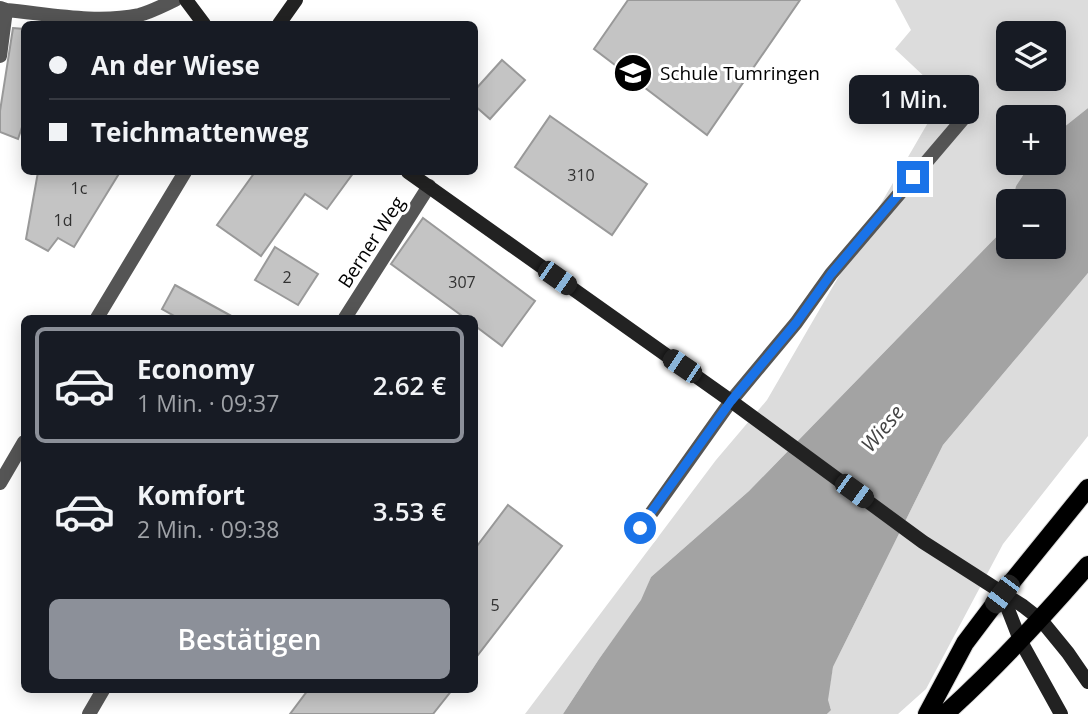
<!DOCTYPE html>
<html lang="de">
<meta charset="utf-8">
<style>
body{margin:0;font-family:"Open Sans",sans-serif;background:#20242c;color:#f1f3f6;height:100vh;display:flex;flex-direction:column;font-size:26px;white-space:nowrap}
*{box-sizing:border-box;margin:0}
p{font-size:23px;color:#9ea1a6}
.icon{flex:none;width:38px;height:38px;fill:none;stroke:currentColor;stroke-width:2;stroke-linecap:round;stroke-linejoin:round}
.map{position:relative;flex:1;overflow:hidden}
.details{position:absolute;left:21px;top:315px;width:457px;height:378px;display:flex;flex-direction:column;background:#171b24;border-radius:10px;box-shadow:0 4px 18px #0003}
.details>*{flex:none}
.hud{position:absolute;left:21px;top:21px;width:457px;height:154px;border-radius:10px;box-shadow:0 4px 18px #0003;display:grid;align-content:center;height:154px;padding:0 28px;background:#171b24}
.fabs{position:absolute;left:996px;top:21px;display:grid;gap:14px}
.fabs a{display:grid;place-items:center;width:70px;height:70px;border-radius:10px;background:#171b24;box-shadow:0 4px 18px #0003;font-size:35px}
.end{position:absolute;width:32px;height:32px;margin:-16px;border:9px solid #1a73e8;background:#fff;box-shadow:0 0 0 4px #fff}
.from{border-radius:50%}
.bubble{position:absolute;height:49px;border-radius:10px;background:#171b24;box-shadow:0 4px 18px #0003;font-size:23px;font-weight:600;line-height:49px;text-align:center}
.car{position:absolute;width:21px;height:42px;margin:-21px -10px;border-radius:9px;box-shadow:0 0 5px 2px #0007;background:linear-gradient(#222 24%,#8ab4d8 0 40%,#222 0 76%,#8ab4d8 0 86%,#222 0)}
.hud b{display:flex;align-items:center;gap:24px;height:66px;font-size:26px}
.hud b+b{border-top:2px solid #363941}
.hud i{width:18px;height:18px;background:#f1f3f6}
ul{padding:12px 0 0;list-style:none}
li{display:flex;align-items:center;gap:21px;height:116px;margin:0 14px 10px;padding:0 14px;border:4px solid transparent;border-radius:10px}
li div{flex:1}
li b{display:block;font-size:26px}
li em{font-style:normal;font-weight:600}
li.active{border-color:#8c9099}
li>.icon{width:63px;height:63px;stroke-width:1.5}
.cta{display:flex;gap:14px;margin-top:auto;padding:14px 28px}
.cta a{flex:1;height:80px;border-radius:10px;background:#8c9099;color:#fff;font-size:28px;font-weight:600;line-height:80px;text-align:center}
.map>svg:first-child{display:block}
.green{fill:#dcdcdc;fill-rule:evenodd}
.water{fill:#a3a3a3}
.building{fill:#c4c4c4;stroke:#999;stroke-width:2}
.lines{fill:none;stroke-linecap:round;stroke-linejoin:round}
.primary-casing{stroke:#dbdbdb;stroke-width:20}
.street{stroke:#555;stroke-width:14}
.secondary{stroke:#222;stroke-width:14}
.primary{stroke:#000;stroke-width:18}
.route{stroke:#1a73e8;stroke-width:9}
.labels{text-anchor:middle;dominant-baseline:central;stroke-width:6;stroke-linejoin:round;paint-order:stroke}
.number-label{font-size:16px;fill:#313131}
.poi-label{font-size:19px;fill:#000;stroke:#fff;text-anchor:start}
.street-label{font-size:19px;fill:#000;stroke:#fff}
.water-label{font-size:21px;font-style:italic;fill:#444;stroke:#fff}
</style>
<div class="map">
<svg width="1088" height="714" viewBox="0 0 1088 714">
<rect width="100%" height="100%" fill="#fff"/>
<path class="green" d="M895 0H1088V108L1054 135V117H1008V163H1031L1016 186 1012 201H1008V214L1003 230 749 491 651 577 642 600 599 659 563 714H525L716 460 767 400 944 95 895 49 911 30ZM1008 33H1054V79H1008Z
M1088 273V436L1003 544 926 689 898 714H827L831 709 827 700 833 667 943 445Z"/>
<path class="water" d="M1088 108V273L943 445 833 667 828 700 831 710 827 714H563L599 659 641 600 651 577 749 491 1003 230 1008 214V247H1054V201H1012L1016 186 1031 163H1054V135Z"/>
<path class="building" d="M628 0H800L707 135 594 49Z
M13 28 24 29V121L18 139 0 132V111Z
M502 60 525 80 490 119 474 105V91Z
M550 116 647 184 612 235 515 167Z
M38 172H120L74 247 58 238 48 251 26 239Z
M255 172H354L327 209 305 194 261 256 217 225Z
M423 218 535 301 502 346 474 325V318H465L391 264Z
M275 247 318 274 298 305 255 280Z
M175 285 235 318H178L162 309Z
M508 505 562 546 474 660V550Z
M308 690H452L433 714H290Z"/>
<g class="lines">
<g class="primary-casing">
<path id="primary" d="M927 714 965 643 1002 594 1088 488
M945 714C996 668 1043 617 1088 565"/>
</g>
<path class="street" d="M0 8 6 10C49 14 96 24 139 15 151 12 164 5 175 0
M0 56 6 10
M97 318 185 172
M345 318 429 186
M0 483 24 442
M640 529 731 401 796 323 831 274 963 119
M89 714 103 690"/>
<path class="secondary" d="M186 0 204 24
M279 24 296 0
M408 172 731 401 923 542 1023 606 1041 620 1068 653 1088 682
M1002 594 1020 640 1061 714"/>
<use href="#primary" class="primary"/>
</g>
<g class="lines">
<path class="route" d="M640 528 731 401 796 323 831 274 913 177"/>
</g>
<defs>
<g id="school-disc" transform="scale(2.0125)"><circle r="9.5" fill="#000" stroke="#fff"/><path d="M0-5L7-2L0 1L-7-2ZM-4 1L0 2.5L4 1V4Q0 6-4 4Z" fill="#fff"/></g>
</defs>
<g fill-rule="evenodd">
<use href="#school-disc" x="633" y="73"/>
</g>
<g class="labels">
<g class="number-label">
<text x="581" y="175">310</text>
<text x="79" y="188">1c</text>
<text x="63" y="220">1d</text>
<text x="287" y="277">2</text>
<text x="462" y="282">307</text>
<text x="495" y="605">5</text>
</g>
<g class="poi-label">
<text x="660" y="73">Schule Tumringen</text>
</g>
<g class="street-label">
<text transform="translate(371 242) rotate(-57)">Berner Weg</text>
</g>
<g class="water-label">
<text transform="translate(882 428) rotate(-50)">Wiese</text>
</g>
</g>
</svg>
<div class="fabs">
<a><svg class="icon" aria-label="layers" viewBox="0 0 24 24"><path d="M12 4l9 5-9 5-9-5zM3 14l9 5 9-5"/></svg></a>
<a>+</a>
<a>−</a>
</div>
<i class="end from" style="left:640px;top:528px"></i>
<i class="end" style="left:913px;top:177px"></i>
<div class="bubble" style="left:849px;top:75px;width:130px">1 Min.</div>
<i class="car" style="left:557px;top:278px;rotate:125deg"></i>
<i class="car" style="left:682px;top:366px;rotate:304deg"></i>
<i class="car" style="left:854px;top:491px;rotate:126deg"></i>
<i class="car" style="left:1002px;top:594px;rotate:217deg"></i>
<div class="hud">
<b><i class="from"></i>An der Wiese</b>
<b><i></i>Teichmattenweg</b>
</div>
<section class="details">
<ul>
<li class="active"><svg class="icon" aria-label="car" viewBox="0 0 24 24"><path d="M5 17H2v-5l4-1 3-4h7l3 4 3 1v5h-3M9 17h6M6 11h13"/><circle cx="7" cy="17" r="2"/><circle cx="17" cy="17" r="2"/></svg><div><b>Economy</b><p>1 Min. · 09:37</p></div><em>2.62 €</em></li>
<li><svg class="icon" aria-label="car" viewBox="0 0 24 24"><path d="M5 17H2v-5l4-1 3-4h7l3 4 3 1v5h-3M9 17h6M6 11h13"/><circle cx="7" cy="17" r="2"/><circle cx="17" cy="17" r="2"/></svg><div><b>Komfort</b><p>2 Min. · 09:38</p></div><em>3.53 €</em></li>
</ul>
<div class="cta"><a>Bestätigen</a></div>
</section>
</div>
